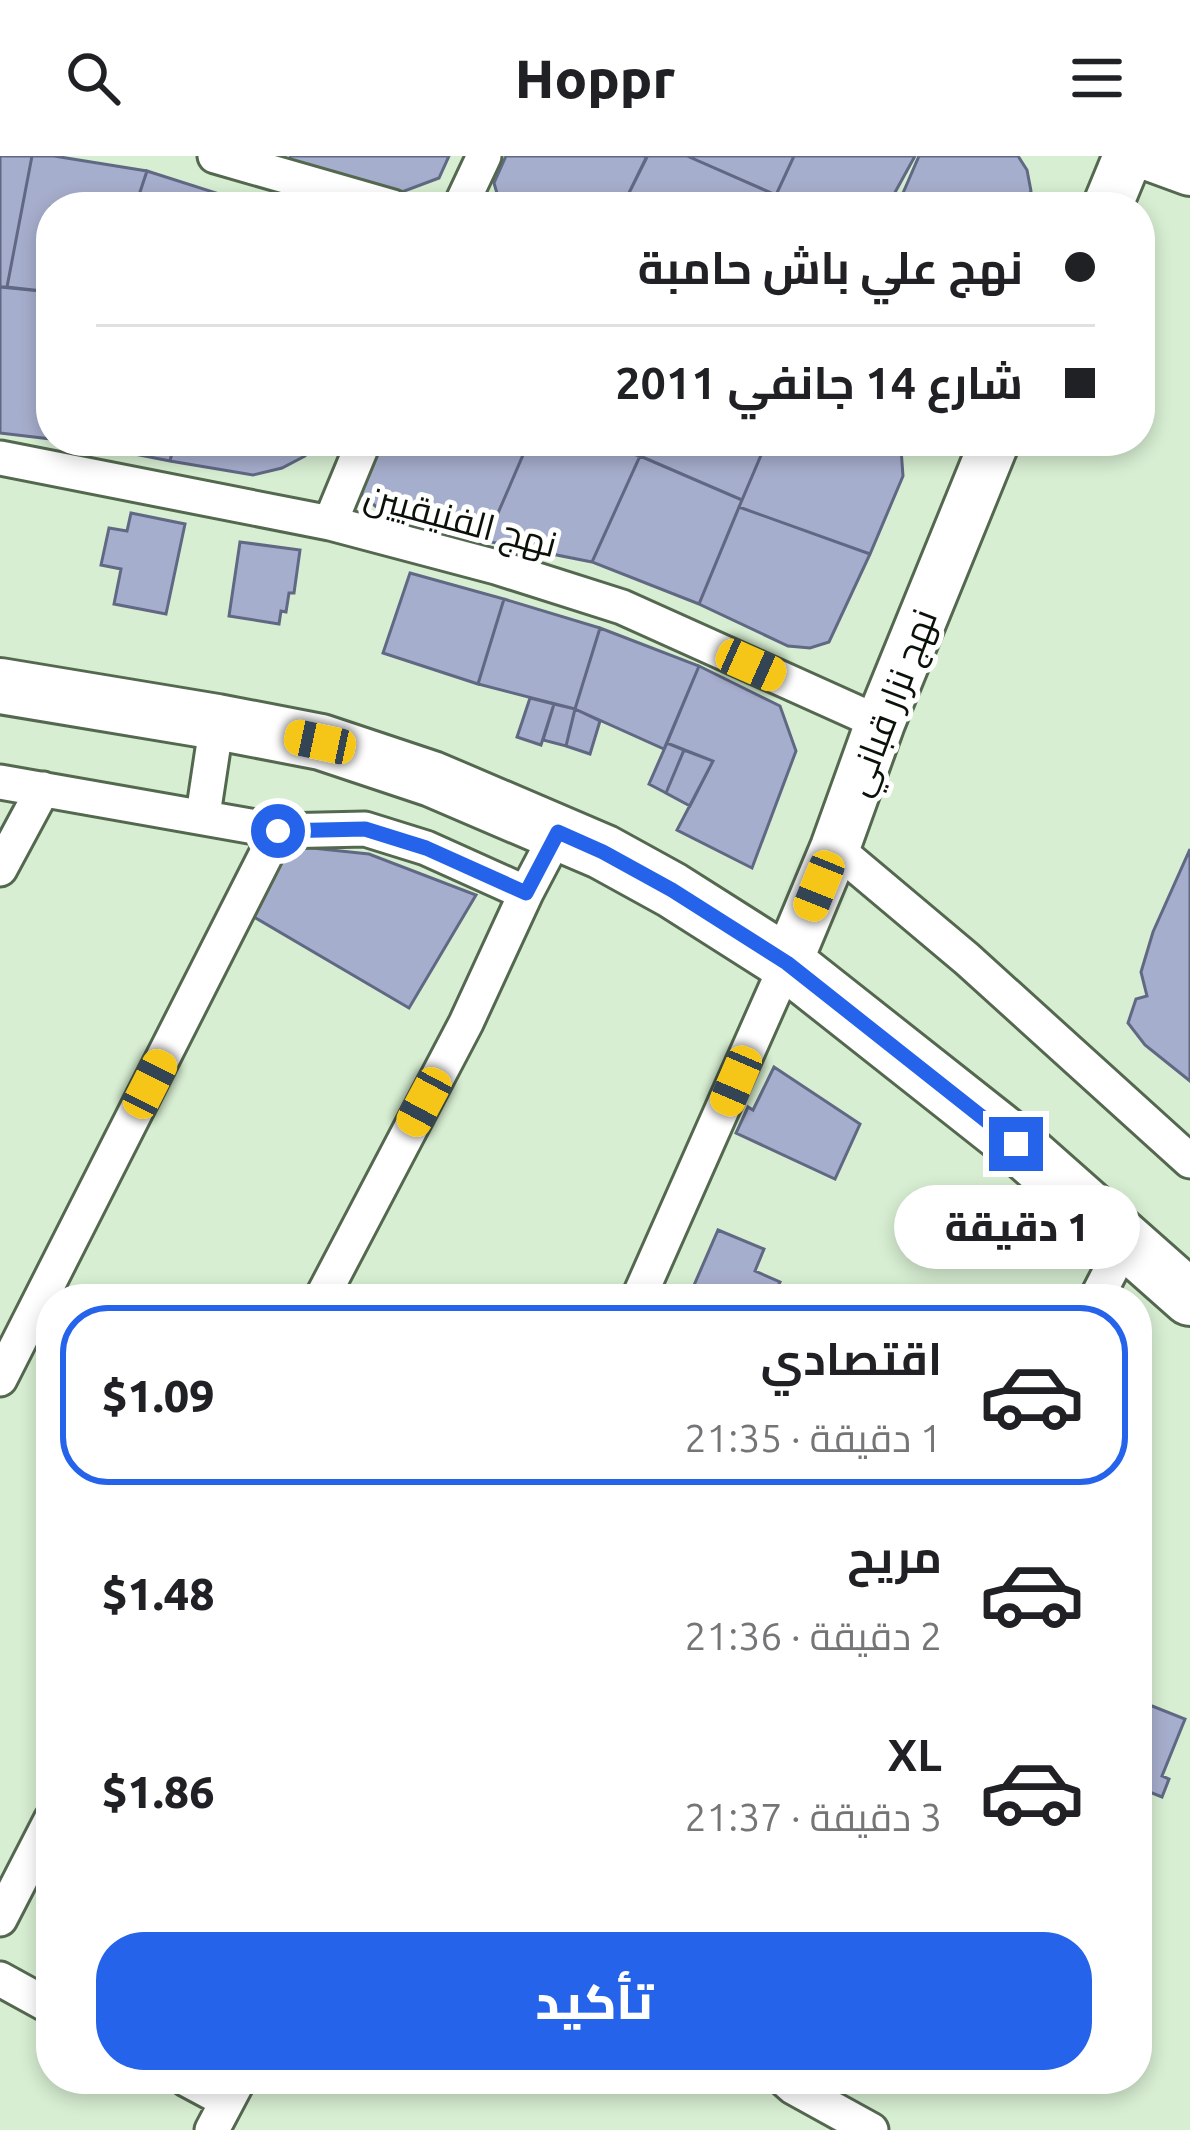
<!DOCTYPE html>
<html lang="ar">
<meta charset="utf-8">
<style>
body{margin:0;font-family:Ubuntu,Cairo,sans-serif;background:#f6f6f6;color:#202124;direction:rtl;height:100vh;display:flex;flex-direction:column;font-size:45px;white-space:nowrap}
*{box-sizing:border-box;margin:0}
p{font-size:39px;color:#757577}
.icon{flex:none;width:66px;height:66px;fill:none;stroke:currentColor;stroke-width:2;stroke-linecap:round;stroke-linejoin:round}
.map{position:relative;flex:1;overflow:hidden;direction:ltr}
.panel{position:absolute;left:36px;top:1128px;width:1116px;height:810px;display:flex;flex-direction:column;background:#fff;border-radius:48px;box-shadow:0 6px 18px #0003;direction:rtl}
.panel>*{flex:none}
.banner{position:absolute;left:36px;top:36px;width:1119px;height:264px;border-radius:48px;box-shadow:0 6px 18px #0003;direction:rtl;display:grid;align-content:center;height:264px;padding:0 60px;background:#fff}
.end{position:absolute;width:54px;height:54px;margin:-27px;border:15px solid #2563eb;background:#fff;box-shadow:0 0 0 6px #fff}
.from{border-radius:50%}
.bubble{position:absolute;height:84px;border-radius:42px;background:#fff;box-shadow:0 6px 18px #0003;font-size:39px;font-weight:800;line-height:84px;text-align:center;direction:rtl}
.car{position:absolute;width:36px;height:72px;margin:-36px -18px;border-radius:15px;box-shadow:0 0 9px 3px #0007;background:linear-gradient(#f5c518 24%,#345 0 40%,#f5c518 0 76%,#345 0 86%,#f5c518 0)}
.banner b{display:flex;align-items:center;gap:42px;height:114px;font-size:45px}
.banner b+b{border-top:3px solid #e0e0e0}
.banner i{width:30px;height:30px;background:#202124}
ul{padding:21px 0 0;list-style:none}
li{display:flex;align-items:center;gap:36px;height:180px;margin:0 24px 18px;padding:0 36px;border:6px solid transparent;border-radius:48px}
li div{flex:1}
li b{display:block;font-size:45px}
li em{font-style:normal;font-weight:800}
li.on{border-color:#2563eb}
li>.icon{width:108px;height:108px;stroke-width:1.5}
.cta{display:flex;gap:24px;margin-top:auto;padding:24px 60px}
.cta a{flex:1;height:138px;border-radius:48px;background:#2563eb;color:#fff;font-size:48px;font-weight:800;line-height:138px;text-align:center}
header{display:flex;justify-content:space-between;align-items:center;height:156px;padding:0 60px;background:#fff;font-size:54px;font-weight:800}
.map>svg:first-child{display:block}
.building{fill:#a6aecd;stroke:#606884;stroke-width:3}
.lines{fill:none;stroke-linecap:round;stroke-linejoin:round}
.street-casing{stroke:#546850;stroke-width:39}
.secondary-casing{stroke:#546850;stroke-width:54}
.primary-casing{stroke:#546850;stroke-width:60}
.street{stroke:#fff;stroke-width:33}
.secondary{stroke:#fff;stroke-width:48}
.primary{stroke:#fff;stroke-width:54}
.route{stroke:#2563eb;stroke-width:15}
.labels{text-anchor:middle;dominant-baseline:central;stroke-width:10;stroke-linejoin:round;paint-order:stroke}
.street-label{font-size:36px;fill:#091108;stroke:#fff}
</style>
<header><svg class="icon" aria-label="menu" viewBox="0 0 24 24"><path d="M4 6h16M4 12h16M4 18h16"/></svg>Hoppr<svg class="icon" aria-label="search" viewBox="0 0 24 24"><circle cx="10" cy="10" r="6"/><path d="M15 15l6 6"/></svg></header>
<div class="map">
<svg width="1190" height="1974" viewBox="0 0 1190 1974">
<rect width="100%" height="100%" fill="#d7eed2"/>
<path class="building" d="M0 0H32L7 131H0Z
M32 0H54L147 15 135 51H51V136L7 131Z
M291 0H449L439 22 394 39 288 5Z
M506 0H643L647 1 622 51H501L494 27Z
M647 0H687L776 39 771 51H622Z
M687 0H794L776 39Z
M794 0H915L887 51H804L776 39Z
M919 0H1018L1027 14 1031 35 1022 51H897Z
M147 15 260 51H135Z
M776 39 804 51H771Z
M0 131 51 136V283L0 277Z
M68 285H175L170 305Z
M175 285H312L305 300 282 312 253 319 170 305Z
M373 285H529L486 385 381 355 358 335Z
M529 285H584L640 300 592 406 486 385Z
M647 285H767L742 344 640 300Z
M767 285H887L901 293 903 320 870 398 739 351Z
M640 300 742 344 699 448 592 406Z
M739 351 870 398 829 486 810 492 788 490 699 448Z
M131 357 185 368 166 458 114 448 121 413 101 409 109 372 127 375Z
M240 386 300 394 294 437H289L286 456 281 455 279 468 229 460Z
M410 417 504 443 478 528 383 497Z
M504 443 600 472 575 553 478 528Z
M600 472 699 510 664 593 575 553Z
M699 510 780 550 796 595 752 712 677 674 713 605 667 587Z
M530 542 554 548 541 589 517 581Z
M554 548 575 553 566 590 543 584Z
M575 553 600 565 590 598 566 590Z
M667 587 684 594 666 637 649 628Z
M684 594 713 605 690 650 666 637Z
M274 688 369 698 476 739 409 852 242 754Z
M1190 693V925L1145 889 1128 867 1136 843 1147 840 1141 816 1153 776Z
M774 911 860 968 835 1023 736 977 748 951 753 954Z
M718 1074 764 1093 755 1115 780 1126 772 1143H688Z
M1137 1544 1185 1563 1162 1620 1169 1623 1162 1641 1137 1631Z"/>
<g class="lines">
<g class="street-casing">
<path id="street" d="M215 0 393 51
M460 51 484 0
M0 302 330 367 496 411 622 451 880 567
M330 367 364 285
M0 626 278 675 365 673 426 692 526 737
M203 659 217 566
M835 692 967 803 1190 1005
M0 713 43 633
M321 1143 466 867 526 737 558 676
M638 1143 787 807
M1096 1143 1125 1087
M0 1223 278 675
M0 1763 51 1664
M0 1823 51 1851
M186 1923 227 1945
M784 1923 793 1931 871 1974
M212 1974 239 1923"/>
</g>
<g class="secondary-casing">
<path id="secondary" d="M1149 0 1190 15
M1107 51 1128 0
M787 807 835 692 880 567 995 285"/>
</g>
<g class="primary-casing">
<path id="primary" d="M0 530 217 566 321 586 432 623 603 696 672 734 787 807 1016 988 1190 1142"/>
</g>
<use href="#street" class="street"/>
<use href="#secondary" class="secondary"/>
<use href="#primary" class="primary"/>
</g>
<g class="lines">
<path class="route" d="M278 675 365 673 426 692 526 737 558 676 603 696 672 734 787 807 1016 988"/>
</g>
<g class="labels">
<g class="street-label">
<text transform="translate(461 363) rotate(15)">نهج الفنيقيين</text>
<text transform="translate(890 546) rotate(-69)">نهج نزار قباني</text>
</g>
</g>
</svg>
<i class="end from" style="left:278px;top:675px"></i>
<i class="end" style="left:1016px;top:988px"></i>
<div class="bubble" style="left:894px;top:1029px;width:246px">1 دقيقة</div>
<i class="car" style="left:751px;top:509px;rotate:114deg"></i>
<i class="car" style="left:320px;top:586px;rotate:282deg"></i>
<i class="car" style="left:819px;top:730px;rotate:202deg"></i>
<i class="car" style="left:736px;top:925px;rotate:203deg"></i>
<i class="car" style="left:150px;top:928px;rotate:27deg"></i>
<i class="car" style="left:424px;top:946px;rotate:208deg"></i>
<div class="banner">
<b><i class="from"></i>نهج علي باش حامبة</b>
<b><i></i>شارع 14 جانفي 2011</b>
</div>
<section class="panel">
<ul>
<li class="on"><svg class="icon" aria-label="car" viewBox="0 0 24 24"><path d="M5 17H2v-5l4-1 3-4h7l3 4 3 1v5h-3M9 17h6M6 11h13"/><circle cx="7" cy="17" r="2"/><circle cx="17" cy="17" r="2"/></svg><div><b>اقتصادي</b><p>1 دقيقة · 21:35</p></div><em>$1.09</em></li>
<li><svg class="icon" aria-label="car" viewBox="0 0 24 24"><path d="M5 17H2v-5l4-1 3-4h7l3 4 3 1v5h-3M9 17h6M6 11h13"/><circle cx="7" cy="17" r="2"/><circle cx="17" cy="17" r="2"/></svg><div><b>مريح</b><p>2 دقيقة · 21:36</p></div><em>$1.48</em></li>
<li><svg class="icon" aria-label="car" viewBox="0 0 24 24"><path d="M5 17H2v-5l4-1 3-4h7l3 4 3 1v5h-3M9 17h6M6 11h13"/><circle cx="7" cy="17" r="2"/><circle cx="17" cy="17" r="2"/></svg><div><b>XL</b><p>3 دقيقة · 21:37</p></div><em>$1.86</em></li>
</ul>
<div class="cta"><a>تأكيد</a></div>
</section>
</div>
